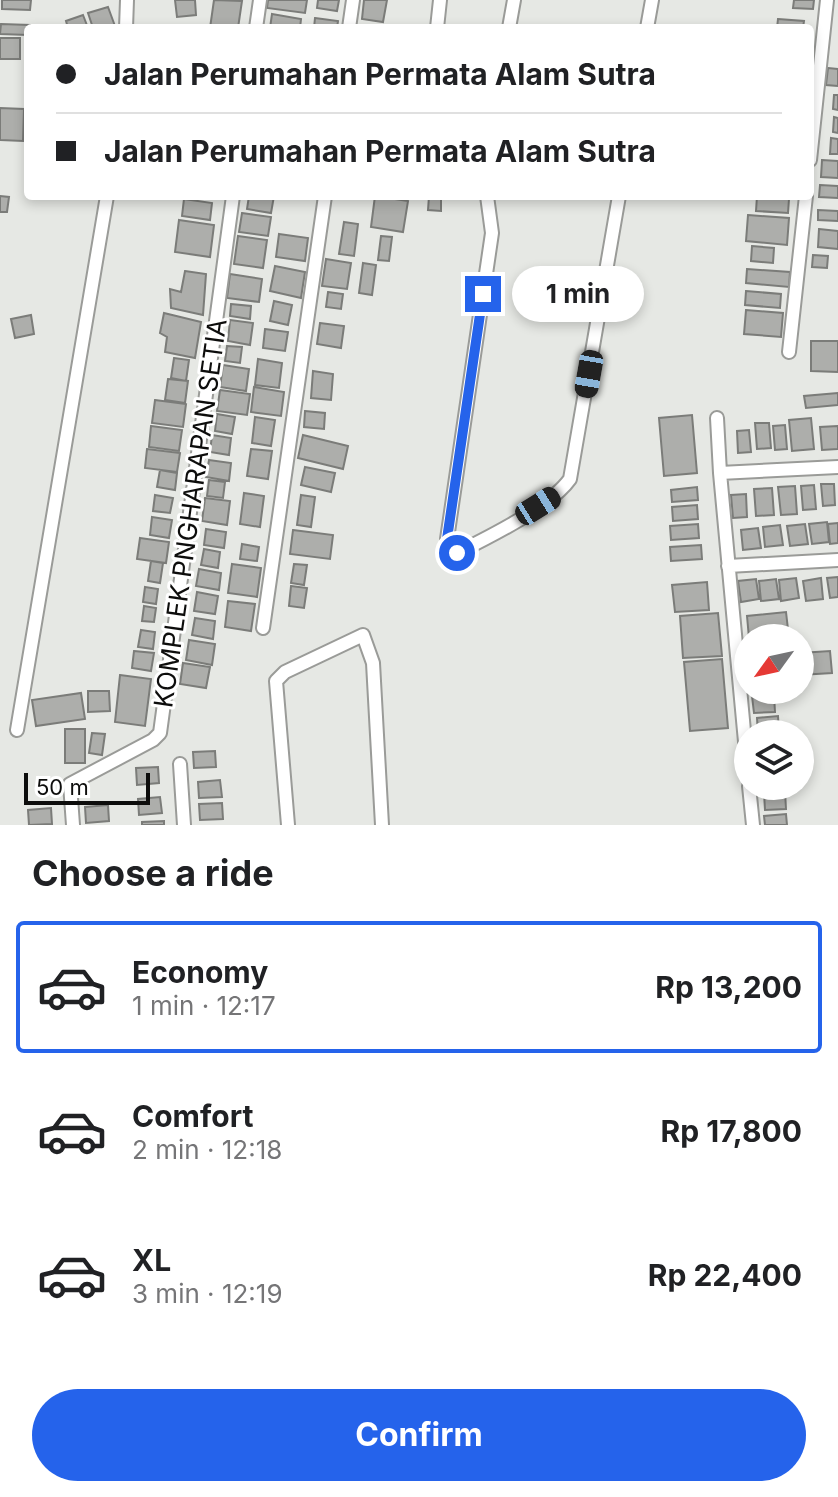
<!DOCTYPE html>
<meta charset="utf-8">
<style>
body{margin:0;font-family:Inter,sans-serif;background:#f2f2f2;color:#202124;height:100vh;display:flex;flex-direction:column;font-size:30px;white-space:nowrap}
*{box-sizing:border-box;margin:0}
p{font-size:26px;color:#757577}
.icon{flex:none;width:44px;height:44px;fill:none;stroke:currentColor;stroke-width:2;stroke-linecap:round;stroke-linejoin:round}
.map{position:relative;height:825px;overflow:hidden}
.drawer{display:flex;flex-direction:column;background:#fff;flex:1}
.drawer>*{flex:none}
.top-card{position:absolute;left:24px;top:24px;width:790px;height:176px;border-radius:8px;box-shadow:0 4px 12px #0003;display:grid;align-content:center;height:176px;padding:0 32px;background:#fff}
.needle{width:52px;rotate:237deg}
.fabs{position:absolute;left:734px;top:624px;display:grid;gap:16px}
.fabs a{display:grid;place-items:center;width:80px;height:80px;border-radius:50%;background:#fff;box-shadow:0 4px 12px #0003;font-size:40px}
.scale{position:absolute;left:24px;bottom:20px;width:126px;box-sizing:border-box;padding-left:8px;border:4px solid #0d0d0c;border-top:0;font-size:22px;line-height:28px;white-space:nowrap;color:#0d0d0c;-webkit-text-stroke:6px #fff;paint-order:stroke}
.end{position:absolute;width:36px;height:36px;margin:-18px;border:10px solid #2563eb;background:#fff;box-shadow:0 0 0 4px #fff}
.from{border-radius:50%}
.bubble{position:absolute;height:56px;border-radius:28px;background:#fff;box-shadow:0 4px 12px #0003;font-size:26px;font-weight:700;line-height:56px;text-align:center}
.car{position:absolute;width:24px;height:48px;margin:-24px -12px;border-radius:10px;box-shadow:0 0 6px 2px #0007;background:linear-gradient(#222 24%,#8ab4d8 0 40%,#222 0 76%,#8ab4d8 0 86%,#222 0)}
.top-card b{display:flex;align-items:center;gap:28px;height:76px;font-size:30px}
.top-card b+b{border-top:2px solid #e0e0e0}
.top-card i{width:20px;height:20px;background:#202124}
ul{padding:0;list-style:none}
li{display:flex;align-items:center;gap:24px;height:132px;margin:0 16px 12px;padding:0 16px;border:4px solid transparent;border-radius:8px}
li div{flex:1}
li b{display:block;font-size:30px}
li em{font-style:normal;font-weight:700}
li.selected{border-color:#2563eb}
li>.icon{width:72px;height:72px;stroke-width:1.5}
h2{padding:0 32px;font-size:36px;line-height:96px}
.primary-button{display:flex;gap:16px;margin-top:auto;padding:16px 32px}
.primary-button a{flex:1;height:92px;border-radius:48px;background:#2563eb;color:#fff;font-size:32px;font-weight:700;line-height:92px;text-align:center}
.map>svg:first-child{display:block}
.building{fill:#adaeab;stroke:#7b7c79;stroke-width:2}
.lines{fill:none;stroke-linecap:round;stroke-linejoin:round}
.street-casing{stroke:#9a9b98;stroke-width:16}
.street{stroke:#fff;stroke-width:12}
.route{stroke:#2563eb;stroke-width:10}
.labels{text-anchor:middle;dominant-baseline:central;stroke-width:6;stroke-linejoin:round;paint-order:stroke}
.street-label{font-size:26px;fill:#0d0d0c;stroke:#fff}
</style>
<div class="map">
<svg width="838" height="825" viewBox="0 0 838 825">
<rect width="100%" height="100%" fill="#e6e8e4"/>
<path class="building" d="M2 0H31L30 10 2 9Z
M175 0H195L196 15 177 17Z
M214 0 242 1 238 28H210Z
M268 0H307L305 13 267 8Z
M318 0H339L337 11 317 8Z
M364 0H387L383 22 362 19Z
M794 0H814L813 9 793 8Z
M108 7 115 26 93 28 88 13Z
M272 14 301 19 300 28H270Z
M83 15 88 28H68L66 21Z
M315 18 338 21 337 28H314Z
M778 19 804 21 803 28H777Z
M1 24 30 25 28 35 0 34Z
M0 38H20V59H0Z
M828 68 838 69V86L826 85Z
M834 95H838V110L833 109Z
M0 108 24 109 23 141 0 140Z
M834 117 838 118V133L833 132Z
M831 138 838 139V154H830Z
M822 160 838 161V178L821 177Z
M820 185 838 186V198L819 197Z
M0 196 9 197 7 212H0Z
M249 196H274L271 213 247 209Z
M375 196 408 201 403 232 371 227Z
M429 196H441V211L428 210Z
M757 196 789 199 788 213 756 211Z
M184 199 212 203 210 220 182 216Z
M818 210 838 211V221L818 220Z
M242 213 271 217 268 236 239 232Z
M748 215 789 218 787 245 746 241Z
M179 220 214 225 210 257 175 252Z
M344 222 358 224 354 256 339 254Z
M819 229 838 231V249L818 247Z
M279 234 308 238 305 261 276 257Z
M238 236 267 240 263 268 234 264Z
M381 236 392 237 389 261 378 260Z
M752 246 774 248 773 263 751 261Z
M813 255 828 256 827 268 812 267Z
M326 259 351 263 347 289 322 286Z
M363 263 376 265 372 295 359 293Z
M275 266 305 272 301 298 270 291Z
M747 269 790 272 789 287 746 283Z
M185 271 206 274 203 315 171 308 170 289 181 292Z
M230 274 262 279 259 302 227 298Z
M746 291 781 294 780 308 745 305Z
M328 292 343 294 341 309 326 307Z
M274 301 292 305 288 325 270 321Z
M231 304 251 306 250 319 230 316Z
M746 310 783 313 781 337 744 334Z
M164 313 201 322 195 358 165 352 167 337 160 333Z
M31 315 34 334 15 338 11 319Z
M230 320 253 323 250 345 228 341Z
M320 323 344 326 341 348 317 344Z
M265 329 288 332 285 351 263 348Z
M811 341H838V372L811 371Z
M227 346 242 347 240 363 225 361Z
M174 358 189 360 186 381 171 378Z
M258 359 282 363 279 388 255 385Z
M223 365 249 369 246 391 220 387Z
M313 371 333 374 331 400 311 398Z
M168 379 188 381 185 403 165 400Z
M254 387 284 392 281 416 251 412Z
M220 390 250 394 247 415 217 411Z
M838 393V405L806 408 804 396Z
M155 400 186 404 183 427 152 423Z
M305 411 325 413 324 429 304 427Z
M217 414 235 417 232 434 215 431Z
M692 415 697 473 664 476 659 418Z
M255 417 275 420 271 446 252 443Z
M811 418 814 449 792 451 789 420Z
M755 423H769L771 448 757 449Z
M785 425 787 449 775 450 773 426Z
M151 426 182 430 179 451 149 447Z
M838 426V449L822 450 820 427Z
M749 430 751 452 738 453 737 431Z
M212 435 231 438 229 455 210 452Z
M303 435 348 446 343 469 298 458Z
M147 449 180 453 177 472 145 468Z
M251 449 272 451 268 479 247 476Z
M209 460 231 463 229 481 206 477Z
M305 467 335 473 331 492 301 485Z
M160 470 177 473 175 490 157 487Z
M209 480 225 482 223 498 207 496Z
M821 484H834L835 505 823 506Z
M814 485 816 509 803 510 801 486Z
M795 486 797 514 781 515 778 487Z
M697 487 698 500 672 502 671 490Z
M772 488 774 515 756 516 754 489Z
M244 493 264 496 260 527 240 524Z
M746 494 747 517 733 518 731 495Z
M155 495 173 498 170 513 153 511Z
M301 495 315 497 311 527 297 525Z
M205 498 230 501 227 525 202 521Z
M697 505 698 519 673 521 672 507Z
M152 517 172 520 169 538 150 535Z
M827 522 829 542 812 544 809 524Z
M838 523V543L830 544 828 524Z
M698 524 699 538 671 540 670 526Z
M805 524 808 544 790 546 787 526Z
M780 525 783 545 765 547 763 527Z
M758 528 761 548 743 550 741 530Z
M206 529 226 532 224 548 204 545Z
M293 530 333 535 330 559 290 554Z
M140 538 169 542 166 563 137 559Z
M242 544 259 547 257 561 240 559Z
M701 545 702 559 671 561 670 547Z
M204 549 220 552 218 568 201 565Z
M151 561 163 563 160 583 148 581Z
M232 564 261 568 257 597 228 593Z
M294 564 307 565 304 585 291 583Z
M199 569 221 573 219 590 196 586Z
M838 577V597L830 598 827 578Z
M796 578 799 598 781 601 779 580Z
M821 578 823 599 806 601 803 581Z
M756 579 759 599 741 602 738 581Z
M776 579 779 599 761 601 759 581Z
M707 582 709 610 675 612 672 585Z
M291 586 307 588 304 608 289 606Z
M145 587 158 589 156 604 143 602Z
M197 592 218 596 215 614 194 611Z
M228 601 255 604 251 631 225 627Z
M144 606 156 608 154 622 142 621Z
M786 612 789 638H749L747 616Z
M718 613 722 656 683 658 680 616Z
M195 618 215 621 213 639 192 635Z
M141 630 155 632 153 649 138 647Z
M189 640 215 644 212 665 186 660Z
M134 651 154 653 151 671 132 668Z
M830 651 832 673 800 675V653Z
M722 659 728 728 690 731 684 662Z
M183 663 210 667 206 688 180 684Z
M120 675 151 679 145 726 115 722Z
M88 691H109L110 711 88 712Z
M81 693 85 719 36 726 32 700Z
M774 695 775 712 754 713 752 696Z
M778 716 779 734H758L757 718Z
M65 729H85V763H65Z
M92 733 105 734 102 755 89 753Z
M215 751 216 767 194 768 193 752Z
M158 767 159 783 137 785 136 768Z
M220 780 222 797 199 798 198 782Z
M785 791 786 809 765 810 764 793Z
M160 797 162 813 139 815 138 799Z
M222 803 223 819 200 820 199 804Z
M108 805 109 821 86 823 85 807Z
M51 808 52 824 29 825 28 810Z
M786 814 787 825H765L764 816Z
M164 821V825H142V822Z"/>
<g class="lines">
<g class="street-casing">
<path id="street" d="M126 28 127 0
M256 28 260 0
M349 28 353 0
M437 28 440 0
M509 28 514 0
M647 28 652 0
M810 160 827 0
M487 196 492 233 447 539 449 550 457 553C489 537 550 507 570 479L619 196
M789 352 806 196
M717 418 720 473 748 774
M720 473 838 467
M728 566 838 560
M263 628 325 196
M17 730 107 196
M180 764 184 825
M749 786 753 825
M73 825 70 784 153 740 160 733 233 196
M288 825 276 681 285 672 363 635 373 663 382 825"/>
</g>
<use href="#street" class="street"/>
</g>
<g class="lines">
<path class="route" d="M457 553 449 550 447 539 483 294"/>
</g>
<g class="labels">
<g class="street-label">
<text transform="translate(190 513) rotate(-82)">KOMPLEK PNGHARAPAN SETIA</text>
</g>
</g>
</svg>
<div class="fabs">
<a><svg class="needle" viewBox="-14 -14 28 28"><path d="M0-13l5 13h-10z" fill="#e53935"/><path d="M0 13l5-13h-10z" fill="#757577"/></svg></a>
<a><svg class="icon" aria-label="layers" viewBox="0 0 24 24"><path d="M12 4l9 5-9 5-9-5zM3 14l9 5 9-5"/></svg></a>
</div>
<div class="scale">50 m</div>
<i class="end from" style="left:457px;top:553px"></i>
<i class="end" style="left:483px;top:294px"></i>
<div class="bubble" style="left:512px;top:266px;width:132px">1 min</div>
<i class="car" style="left:589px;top:374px;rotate:190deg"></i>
<i class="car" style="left:538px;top:506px;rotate:58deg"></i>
<div class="top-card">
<b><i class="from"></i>Jalan Perumahan Permata Alam Sutra</b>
<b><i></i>Jalan Perumahan Permata Alam Sutra</b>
</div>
</div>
<section class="drawer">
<h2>Choose a ride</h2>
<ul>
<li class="selected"><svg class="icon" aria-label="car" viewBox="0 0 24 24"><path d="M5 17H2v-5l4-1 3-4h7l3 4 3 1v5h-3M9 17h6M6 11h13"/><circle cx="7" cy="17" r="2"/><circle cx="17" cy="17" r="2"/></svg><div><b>Economy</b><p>1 min · 12:17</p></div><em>Rp 13,200</em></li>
<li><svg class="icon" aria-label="car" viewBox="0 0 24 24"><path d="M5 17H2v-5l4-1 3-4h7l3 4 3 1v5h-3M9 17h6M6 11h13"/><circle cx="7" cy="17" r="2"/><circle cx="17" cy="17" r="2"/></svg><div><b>Comfort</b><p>2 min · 12:18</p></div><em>Rp 17,800</em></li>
<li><svg class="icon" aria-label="car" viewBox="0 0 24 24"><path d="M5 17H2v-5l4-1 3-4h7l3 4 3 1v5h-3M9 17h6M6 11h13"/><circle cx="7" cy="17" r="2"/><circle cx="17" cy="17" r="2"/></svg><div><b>XL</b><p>3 min · 12:19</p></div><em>Rp 22,400</em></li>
</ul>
<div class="primary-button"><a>Confirm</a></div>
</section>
